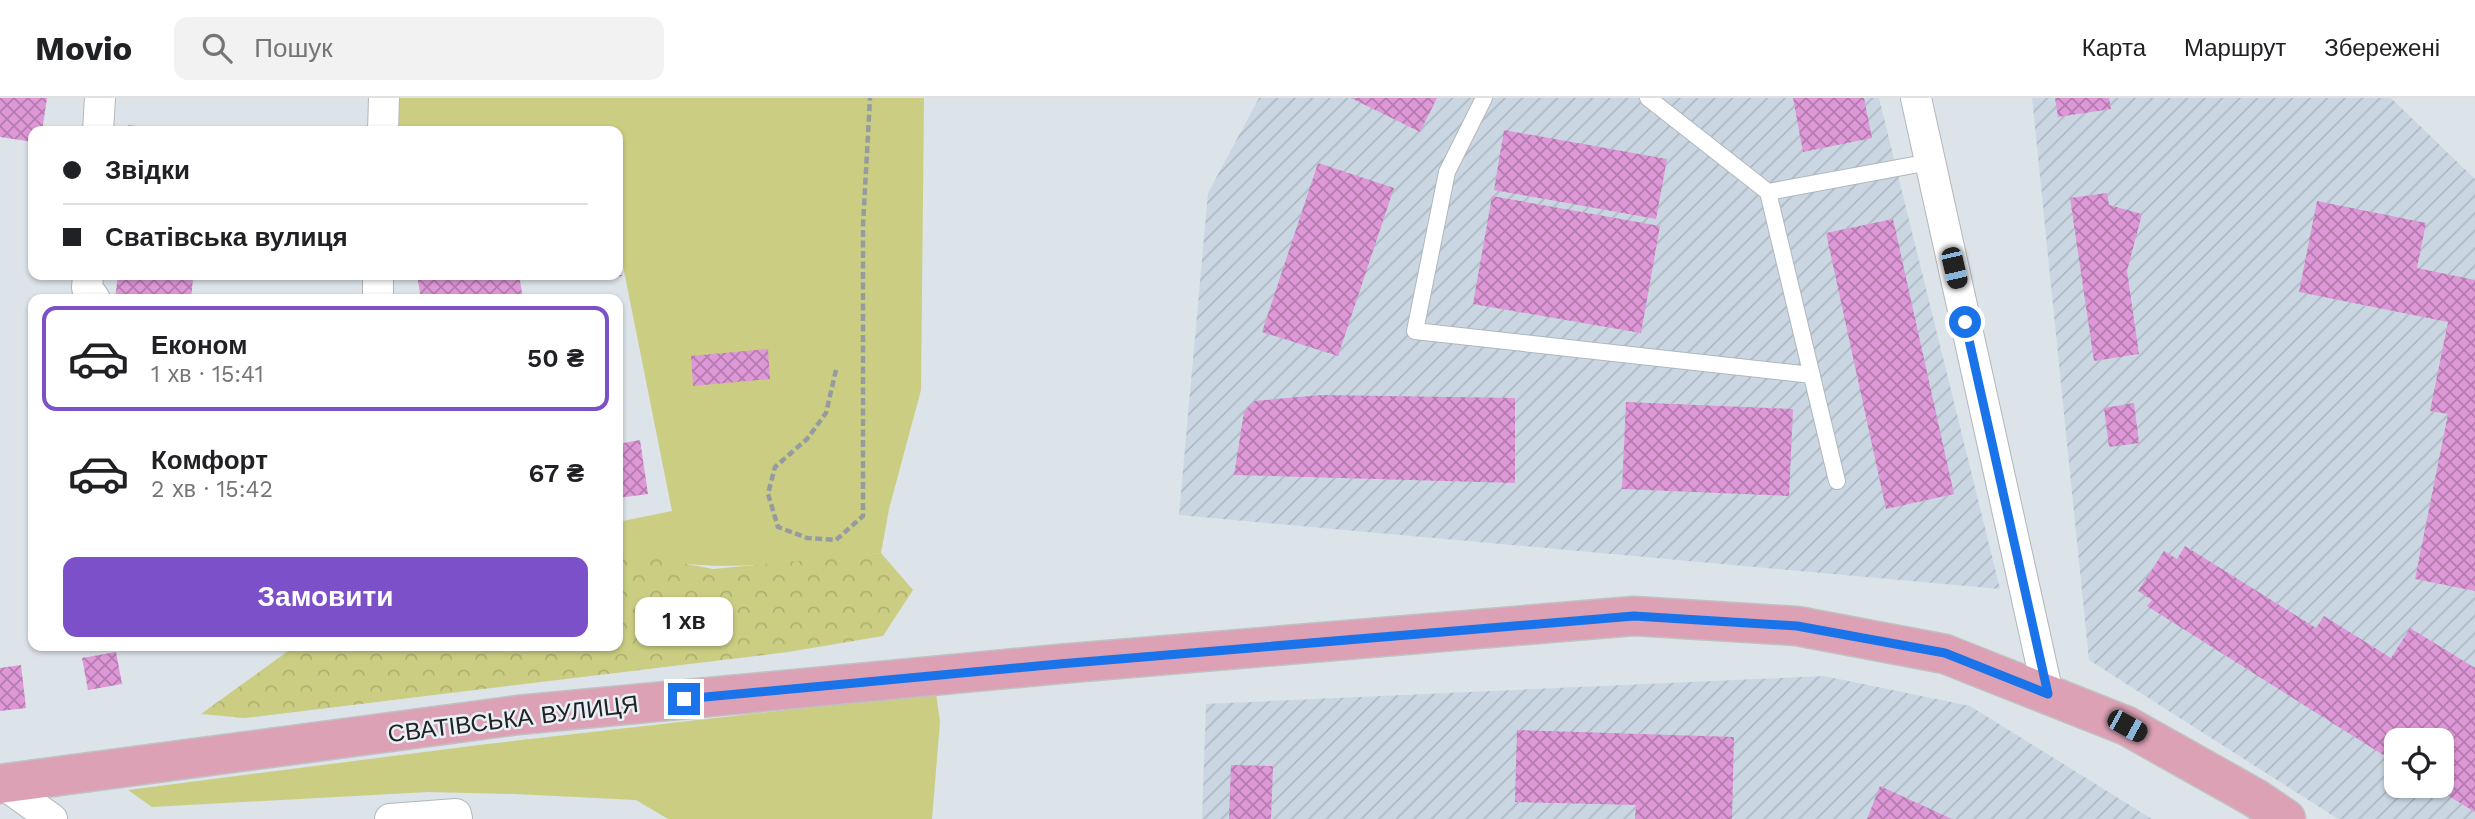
<!DOCTYPE html>
<html lang="uk">
<meta charset="utf-8">
<style>
body{margin:0;font-family:"Work Sans",sans-serif;background:#f2f2f2;color:#202124;height:100vh;display:flex;flex-direction:column;font-size:26px;white-space:nowrap}
*{box-sizing:border-box;margin:0}
p{font-size:23px;color:#757577}
.icon{flex:none;width:38px;height:38px;fill:none;stroke:currentColor;stroke-width:2;stroke-linecap:round;stroke-linejoin:round}
.map{position:relative;flex:1;overflow:hidden}
.side{position:absolute;left:28px;top:196px;width:595px;height:357px;display:flex;flex-direction:column;background:#fff;border-radius:14px;box-shadow:0 2px 5px #0004}
.side>*{flex:none}
.hud{position:absolute;left:28px;top:28px;width:595px;height:154px;border-radius:14px;box-shadow:0 2px 5px #0004;display:grid;align-content:center;height:154px;padding:0 35px;background:#fff}
.tools{position:absolute;left:2384px;top:630px;display:grid;gap:14px}
.tools a{display:grid;place-items:center;width:70px;height:70px;border-radius:14px;background:#fff;box-shadow:0 2px 5px #0004;font-size:35px}
.end{position:absolute;width:32px;height:32px;margin:-16px;border:9px solid #1a73e8;background:#fff;box-shadow:0 0 0 4px #fff}
.from{border-radius:50%}
.bubble{position:absolute;height:49px;border-radius:14px;background:#fff;box-shadow:0 2px 5px #0004;font-size:23px;font-weight:600;line-height:49px;text-align:center}
.car{position:absolute;width:21px;height:42px;margin:-21px -10px;border-radius:9px;box-shadow:0 0 5px 2px #0007;background:linear-gradient(#222 24%,#8ab4d8 0 40%,#222 0 76%,#8ab4d8 0 86%,#222 0)}
.hud b{display:flex;align-items:center;gap:24px;height:66px;font-size:26px}
.hud b+b{border-top:2px solid #e0e0e0}
.hud i{width:18px;height:18px;background:#202124}
ul{padding:12px 0 0;list-style:none}
li{display:flex;align-items:center;gap:21px;height:105px;margin:0 14px 10px;padding:0 21px;border:4px solid transparent;border-radius:14px}
li div{flex:1}
li b{display:block;font-size:26px}
li em{font-style:normal;font-weight:600}
li.current{border-color:#7c50c8}
li>.icon{width:63px;height:63px;stroke-width:1.5}
.primary-button{display:flex;gap:14px;margin-top:auto;padding:14px 35px}
.primary-button a{flex:1;height:80px;border-radius:14px;background:#7c50c8;color:#fff;font-size:28px;font-weight:600;line-height:80px;text-align:center}
header{display:flex;align-items:center;gap:42px;box-sizing:border-box;height:98px;padding:0 35px;background:#fff;border-bottom:2px solid #e0e0e0}
header strong{font-size:33px}
nav{display:flex;gap:38px;margin-inline-start:auto;font-size:24px}
.search{width:490px;height:63px;background:#f2f2f2;display:flex;align-items:center;gap:18px;box-sizing:border-box;padding:0 24px;border-radius:14px;color:#757577;font-size:26px}
.map>svg:first-child{display:block}
.industrial{fill:url(#industrial-furrows);fill-rule:evenodd}
.grass{fill:#cbce82}
.forest{fill:url(#forest-crowns)}
.building{fill:url(#building-cross-hatch)}
.lines{fill:none;stroke-linecap:round;stroke-linejoin:round}
.service-casing{stroke:#b0b7bd;stroke-width:18}
.minor-casing{stroke:#b0b7bd;stroke-width:32}
.primary-casing{stroke:#c1c1c2;stroke-width:41}
.path{stroke:#969ba0;stroke-width:4.5;stroke-dasharray:7 3.5;stroke-linecap:butt}
.service{stroke:#fff;stroke-width:16}
.minor{stroke:#fff;stroke-width:30}
.primary{stroke:#dca1b5;stroke-width:38}
.route{stroke:#1a73e8;stroke-width:9}
.labels{text-anchor:middle;dominant-baseline:central;stroke-width:5;stroke-linejoin:round;paint-order:stroke}
.street-label{font-size:24px;fill:#202224;stroke:#e9f0f6}
</style>
<header>
<strong>Movio</strong>
<div class="search"><svg class="icon" aria-label="search" viewBox="0 0 24 24"><circle cx="10" cy="10" r="6"/><path d="M15 15l6 6"/></svg>Пошук</div>
<nav><a>Карта</a><a>Маршрут</a><a>Збережені</a></nav>
</header>
<div class="map">
<svg width="2475" height="721" viewBox="0 0 2475 721">
<defs>
<pattern id="industrial-furrows" width="10" height="10" patternUnits="userSpaceOnUse" patternTransform="scale(1.75)"><rect width="10" height="10" fill="#cad7e3"/><path d="M-1 1l2-2M0 10L10 0M9 11l2-2" fill="none" stroke="#adb8c3"/></pattern>
<pattern id="forest-crowns" width="20" height="18" patternUnits="userSpaceOnUse" patternTransform="scale(1.75)"><rect width="20" height="18" fill="#cbce82"/><path d="M2 6a3 3 0 1 1 6 0M12 15a3 3 0 1 1 6 0" fill="none" stroke="#aeb170"/></pattern>
<pattern id="building-cross-hatch" width="8" height="8" patternUnits="userSpaceOnUse" patternTransform="scale(1.75)"><rect width="8" height="8" fill="#de97d7"/><path d="M0 0l8 8M0 8l8-8" fill="none" stroke="#b47bae"/></pattern>
</defs>
<rect width="100%" height="100%" fill="#dce3e9"/>
<path class="industrial" d="M1259 0H1879L2000 491 1179 417 1208 95Z
M2032 0H2391L2475 81V721H2338L2089 562ZM2396 642H2441V688H2396Z
M1824 578 1970 608 2152 721H1202L1206 606Z"/>
<path class="grass" d="M384 0H924L921 292 889 411 881 455C794 465 703 479 618 453V424L672 413 618 143V33H383Z
M936 595 940 624 932 721H668L636 702 515 696 428 694 152 709 128 692 487 646Z"/>
<path class="forest" d="M618 453 713 471 881 455 913 492 883 538 788 554 245 620 201 616 295 548H618Z"/>
<path class="building" d="M0 0H47L42 33H33V44L0 39Z
M1351 0H1437L1420 34Z
M1793 0H1864L1872 40 1803 54Z
M2055 0H2109L2111 11 2058 19Z
M128 27 170 32V33H128Z
M1504 32 1667 61 1656 121 1494 92Z
M1318 65 1394 90 1338 258 1262 234Z
M2107 95 2109 107 2142 116 2127 173 2139 256 2094 263 2070 100Z
M1492 98 1660 128 1641 235 1473 206Z
M2317 103 2426 125 2417 170 2475 182V493L2415 481 2448 316 2430 313 2448 224 2299 194Z
M1893 121 1954 396 1886 411 1826 135Z
M118 177H153L193 181 191 201H115Z
M417 177H519L523 201H421Z
M592 177H622V178L593 182Z
M768 251 770 281 693 288 691 258Z
M1322 297 1515 300V385L1234 377 1244 314 1254 303Z
M1626 304 1793 311 1789 398 1622 391Z
M2134 305 2139 345 2109 349 2104 310Z
M640 342 648 396 618 400V346Z
M2185 448 2316 530 2324 518 2391 560 2410 530 2475 570V714L2432 688H2441V642H2396V665L2147 508 2152 502 2138 493 2164 453 2177 461Z
M116 554 122 586 88 592 82 560Z
M21 567 26 610 0 613V570Z
M1517 632 1734 639 1732 721H1635L1636 707 1515 704Z
M1231 667 1273 668 1271 721H1229Z
M1880 688 1952 721H1867Z"/>
<g class="lines">
<g class="service-casing">
<path id="service" d="M1484 0 1447 74 1415 233 1812 277
M1648 0 1768 94
M1837 383 1768 94 1930 64"/>
</g>
<g class="minor-casing">
<path id="minor" d="M1916 0 2048 596
M98 33 100 0
M383 33 384 0
M88 177 87 190 95 201
M378 201V177
M3 686 52 721
M390 721 456 716 457 721"/>
</g>
<g class="primary-casing">
<path id="primary" d="M0 686 518 617 1059 566 1634 518 1797 528 1945 556 2127 628 2255 700 2286 721"/>
</g>
<path class="path" d="M836 272 826 315 807 341 775 369 768 396 778 429 807 440 836 442 863 418V127L870 0"/>
<use href="#service" class="service"/>
<use href="#minor" class="minor"/>
<use href="#primary" class="primary"/>
</g>
<g class="lines">
<path class="route" d="M684 601 1059 566 1634 518 1797 528 1945 555 2048 596 1965 224"/>
</g>
<g class="labels">
<g class="street-label">
<text transform="translate(513 621) rotate(-7)">СВАТІВСЬКА ВУЛИЦЯ</text>
</g>
</g>
</svg>
<div class="tools">
<a><svg class="icon" aria-label="locate" viewBox="0 0 24 24"><circle cx="12" cy="12" r="6"/><path d="M12 2v4M12 18v4M2 12h4M18 12h4"/></svg></a>
</div>
<i class="end from" style="left:1965px;top:224px"></i>
<i class="end" style="left:684px;top:601px"></i>
<div class="bubble" style="left:635px;top:499px;width:98px">1 хв</div>
<i class="car" style="left:1954px;top:170px;rotate:167deg"></i>
<i class="car" style="left:2127px;top:628px;rotate:119deg"></i>
<div class="hud">
<b><i class="from"></i>Звідки</b>
<b><i></i>Сватівська вулиця</b>
</div>
<section class="side">
<ul>
<li class="current"><svg class="icon" aria-label="car" viewBox="0 0 24 24"><path d="M5 17H2v-5l4-1 3-4h7l3 4 3 1v5h-3M9 17h6M6 11h13"/><circle cx="7" cy="17" r="2"/><circle cx="17" cy="17" r="2"/></svg><div><b>Економ</b><p>1 хв · 15:41</p></div><em>50 ₴</em></li>
<li><svg class="icon" aria-label="car" viewBox="0 0 24 24"><path d="M5 17H2v-5l4-1 3-4h7l3 4 3 1v5h-3M9 17h6M6 11h13"/><circle cx="7" cy="17" r="2"/><circle cx="17" cy="17" r="2"/></svg><div><b>Комфорт</b><p>2 хв · 15:42</p></div><em>67 ₴</em></li>
</ul>
<div class="primary-button"><a>Замовити</a></div>
</section>
</div>
